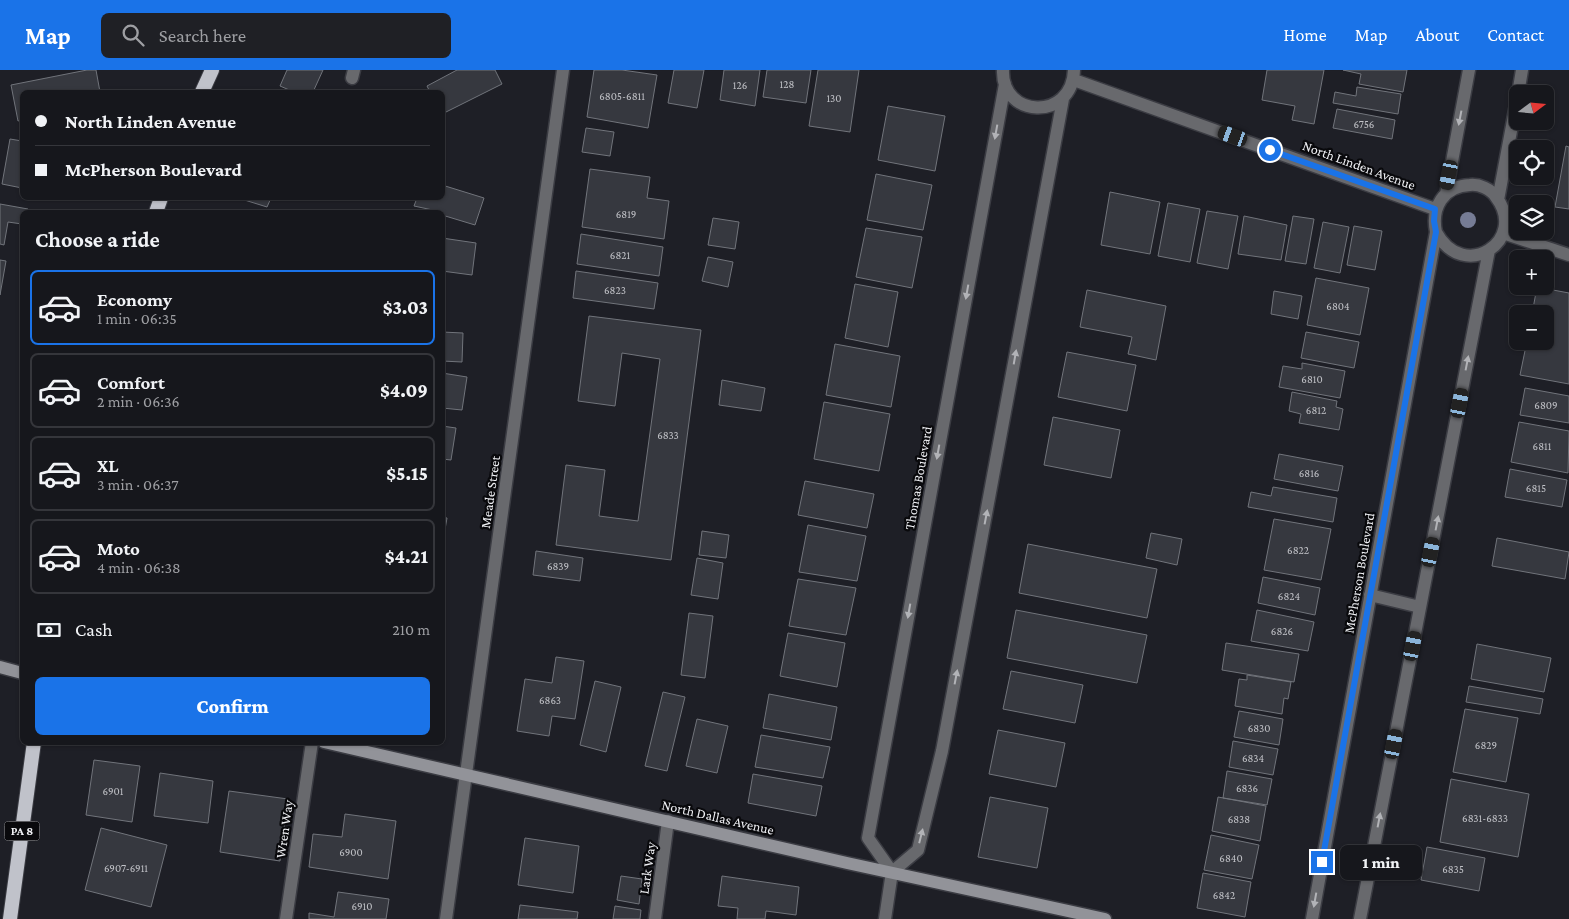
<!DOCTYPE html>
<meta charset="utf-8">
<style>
body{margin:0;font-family:"Crimson Pro",serif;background:#1f2025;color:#f1f3f6;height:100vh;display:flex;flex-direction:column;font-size:19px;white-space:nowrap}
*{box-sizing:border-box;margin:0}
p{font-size:16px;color:#9e9fa3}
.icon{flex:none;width:28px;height:28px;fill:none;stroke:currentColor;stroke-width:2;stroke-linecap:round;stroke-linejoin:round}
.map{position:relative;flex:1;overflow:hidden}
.sheet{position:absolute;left:20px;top:140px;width:425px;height:535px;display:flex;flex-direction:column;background:#16171c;border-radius:8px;box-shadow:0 1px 4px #0004,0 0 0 1px #35363b}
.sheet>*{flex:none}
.banner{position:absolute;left:20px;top:20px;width:425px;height:110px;border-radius:8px;box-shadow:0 1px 4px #0004,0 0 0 1px #35363b;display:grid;align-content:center;height:110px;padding:0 15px;background:#16171c}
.needle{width:32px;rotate:74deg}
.controls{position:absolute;left:1509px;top:15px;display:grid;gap:10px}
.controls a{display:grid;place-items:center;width:45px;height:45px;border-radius:8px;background:#16171c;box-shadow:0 1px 4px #0004,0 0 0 1px #35363b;font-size:25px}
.end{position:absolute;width:22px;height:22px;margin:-11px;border:6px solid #1a73e8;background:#fff;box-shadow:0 0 0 2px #fff}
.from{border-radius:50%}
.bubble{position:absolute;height:35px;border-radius:8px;background:#16171c;box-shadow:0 1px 4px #0004,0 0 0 1px #35363b;font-size:16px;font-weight:800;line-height:35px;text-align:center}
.car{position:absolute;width:15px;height:30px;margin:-15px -8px;border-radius:6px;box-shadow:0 0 4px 1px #0007;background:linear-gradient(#222 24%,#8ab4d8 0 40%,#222 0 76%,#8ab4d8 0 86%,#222 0)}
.banner b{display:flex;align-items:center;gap:18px;height:48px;font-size:19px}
.banner b+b{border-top:1px solid #35363b}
.banner i{width:12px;height:12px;background:#f1f3f6}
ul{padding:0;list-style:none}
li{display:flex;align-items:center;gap:15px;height:75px;margin:0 10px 8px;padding:0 5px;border:2px solid #35363b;border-radius:8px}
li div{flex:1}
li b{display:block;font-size:19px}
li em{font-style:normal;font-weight:800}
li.on{border-color:#1a73e8}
li>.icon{width:45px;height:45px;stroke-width:1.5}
h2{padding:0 15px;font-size:22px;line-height:60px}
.pay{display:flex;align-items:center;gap:12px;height:55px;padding:0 15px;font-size:19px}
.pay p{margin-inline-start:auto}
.cta{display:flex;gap:10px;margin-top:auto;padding:10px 15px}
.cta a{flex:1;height:58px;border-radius:8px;background:#1a73e8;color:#fff;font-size:20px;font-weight:800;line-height:58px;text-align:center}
header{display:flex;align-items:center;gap:30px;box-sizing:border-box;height:70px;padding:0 25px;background:#1a73e8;color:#fff}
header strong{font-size:24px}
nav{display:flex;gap:28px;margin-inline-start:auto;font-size:18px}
.search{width:350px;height:45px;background:#1f2025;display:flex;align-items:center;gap:12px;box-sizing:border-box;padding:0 18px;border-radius:8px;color:#9e9fa3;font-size:19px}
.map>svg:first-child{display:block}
.building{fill:#36383f;stroke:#71747b}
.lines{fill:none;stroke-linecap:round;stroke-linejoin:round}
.service-casing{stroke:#3b3c43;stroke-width:15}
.minor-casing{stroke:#3b3c43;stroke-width:15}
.secondary-casing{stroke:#3b3c43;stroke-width:15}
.trunk-casing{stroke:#3b3c43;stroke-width:16}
.service{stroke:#68696d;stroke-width:12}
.minor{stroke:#68696d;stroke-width:12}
.secondary{stroke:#929399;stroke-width:12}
.trunk{stroke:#c0c2ca;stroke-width:14}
.tree{fill:#767c95}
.oneway{fill:#b2b3b7}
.route{stroke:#1a73e8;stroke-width:6}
.labels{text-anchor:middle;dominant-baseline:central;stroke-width:4.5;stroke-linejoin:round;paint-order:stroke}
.number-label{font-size:11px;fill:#c1c2c7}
.shield{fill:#09090c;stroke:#aaabae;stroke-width:1}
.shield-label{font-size:12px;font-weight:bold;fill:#eff0f4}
.street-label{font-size:14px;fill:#eff0f4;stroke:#09090c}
</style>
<header>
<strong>Map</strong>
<div class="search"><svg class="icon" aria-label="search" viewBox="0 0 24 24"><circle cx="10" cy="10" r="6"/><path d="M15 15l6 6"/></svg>Search here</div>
<nav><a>Home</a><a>Map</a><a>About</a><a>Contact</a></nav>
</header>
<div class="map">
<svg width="1569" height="849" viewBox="0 0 1569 849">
<rect width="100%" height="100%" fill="#1e1f26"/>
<path class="building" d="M87 0H96L100 22H22V50L18 51 11 15Z
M287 0H323L313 22H294L280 16Z
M457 0H495L502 14 442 44V22H430L427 16Z
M594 0H622L657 5 648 58 587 47Z
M674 0H704L697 38 668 33Z
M724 0H760L755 36 720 30Z
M767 0H811L806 33 763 27Z
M818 0H859L850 62 809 56Z
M1267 0H1324L1314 54 1292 50 1295 36 1262 30Z
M1343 0H1407L1403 22 1359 14 1361 4Z
M1357 17 1401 24 1398 44 1333 33 1335 22 1356 26Z
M888 36 945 46 935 101 878 90Z
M1337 39 1395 50 1392 69 1333 58Z
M586 58 614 62 610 86 582 82Z
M10 69 22 71V118L2 114Z
M1566 76 1569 77V139L1555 137Z
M590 99 650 107 647 128 669 131 664 169 582 157Z
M876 104 932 115 923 160 867 150Z
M442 115 484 128 475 155 442 145V142L414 136 417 128H442Z
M1110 122 1160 132 1150 184 1101 175Z
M238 128H271L267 137Z
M1168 133 1200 139 1190 192 1158 186Z
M0 134 28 139V142H22V154L8 152 4 175 0 174Z
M1207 141 1238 146 1228 199 1197 193Z
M1244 146 1287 155 1281 190 1238 184Z
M1293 146 1314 149 1306 194 1285 191Z
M713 148 739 152 735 179 708 175Z
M1323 152 1349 157 1340 203 1314 198Z
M1354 156 1382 161 1375 200 1347 195Z
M866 158 922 167 912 218 856 207Z
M581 164 663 177 659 206 577 194Z
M442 168 476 173 472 205 442 201Z
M708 187 733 192 728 217 702 211Z
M0 190 6 191 0 225Z
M576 201 658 213 654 239 573 228Z
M1316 208 1369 218 1360 265 1307 255Z
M855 214 898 222 888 277 845 268Z
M1537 217 1569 223V314L1520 305 1527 271H1545V244H1532Z
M1087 220 1166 236 1156 290 1128 284 1132 267 1080 257Z
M1274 221 1302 226 1298 249 1271 244Z
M589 246 701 260 671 490 556 475 566 395 605 400 599 446 638 451 660 289 622 283 615 336 578 331Z
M442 262 463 263 462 292 442 291Z
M1306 262 1359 272 1354 298 1301 288Z
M835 274 900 286 891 337 826 325Z
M1067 282 1136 295 1127 341 1058 327Z
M1302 293 1345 301 1340 328 1279 317 1283 296 1302 299Z
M442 303 467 307 462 340 442 338Z
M722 310 765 318 761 341 719 335Z
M1525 318 1569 326V353L1520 345Z
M1292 322 1337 331 1336 337 1343 339 1339 360 1299 353 1301 344 1289 341Z
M824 332 890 344 879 401 814 389Z
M1053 347 1120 360 1111 408 1044 395Z
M1519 352 1569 361 1568 403 1511 392Z
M442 356 456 358 451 390 442 389Z
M1279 384 1343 396 1338 421 1274 409Z
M1510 399 1567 410 1562 437 1505 427Z
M442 403H445L442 424Z
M805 411 874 424 867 458 798 445Z
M1273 417 1337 428 1333 452 1248 437 1251 422 1271 426Z
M442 447 447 448 442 477Z
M1274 449 1331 459 1321 510 1264 500Z
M808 455 866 466 857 511 799 502Z
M702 461 729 465 726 488 699 485Z
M1151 463 1182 469 1177 495 1146 488Z
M1497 468 1569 482 1565 509 1492 496Z
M1028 474 1157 499 1147 548 1019 523Z
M536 481 583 488 580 511 533 505Z
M697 488 723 493 718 529 691 525Z
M1263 507 1320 518 1315 545 1258 533Z
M798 509 856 518 846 565 789 556Z
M1016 540 1147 565 1137 613 1007 588Z
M1257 540 1314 552 1308 581 1251 571Z
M689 543 713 546 705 608 681 605Z
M788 563 845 573 837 617 780 606Z
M1226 573 1299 584 1294 612 1222 600Z
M1477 574 1551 588 1544 622 1471 609Z
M556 587 584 591 575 649 552 646 549 666 517 661 525 609 552 613Z
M1011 601 1083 615 1075 653 1003 639Z
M1247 605 1291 612 1288 629 1284 628 1282 644 1235 636 1239 609 1247 610Z
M595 611 621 617 606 682 580 675Z
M1469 616 1543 629 1540 644 1466 632Z
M663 622 685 627 667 701 645 696Z
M769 624 837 637 831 670 763 658Z
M1465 639 1518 648 1506 712 1453 702Z
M1239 641 1283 649 1279 675 1234 667Z
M697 649 728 656 717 703 686 696Z
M998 660 1065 673 1056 717 989 704Z
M761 665 830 677 823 708 755 697Z
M1233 671 1278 679 1273 705 1229 697Z
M94 690 140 696 132 752 86 745Z
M1227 701 1272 709 1267 735 1223 728Z
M160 703 213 711 208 753 154 746Z
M753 704 822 716 816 746 748 733Z
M1451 709 1529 724 1518 787 1440 772Z
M229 721 288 729 280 791 220 782Z
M990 727 1048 738 1037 798 978 787Z
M1218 727 1266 736 1260 771 1212 761Z
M345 744 396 751 388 809 309 797 313 764 342 767Z
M101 758 167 775 151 837 85 820Z
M1211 765 1259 775 1252 809 1204 800Z
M525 768 579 776 573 823 518 815Z
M1427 777 1485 788 1479 821 1421 810Z
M1203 803 1251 812 1245 847 1197 838Z
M621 806 642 809 639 834 617 830Z
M722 806 799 817 796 845 766 841 765 849H737L738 838 718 836Z
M338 822 389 829 386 849H309V843L334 847Z
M520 835 578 842 577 849H518Z
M615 836 641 840 640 849H613Z"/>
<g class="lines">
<g class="service-casing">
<path id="service" d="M352 8 354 0
M286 849 312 672
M655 849 668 751"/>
</g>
<g class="minor-casing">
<path id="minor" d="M1003 0C1001 48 1072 52 1074 0
M1074 10 1435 139
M1518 24 1522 0
M1446 124 1469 0
M1498 130 1518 24
M1503 163 1569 185
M1370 525 1420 537
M892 802 868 768 1005 14
M446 849 563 0
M885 849 892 802 918 780 942 681 1063 29
M1312 849 1436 162C1431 138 1443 116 1470 115 1479 114 1491 119 1496 127 1529 170 1464 214 1436 162
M1360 849 1489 180"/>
</g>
<g class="secondary-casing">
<path id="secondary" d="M0 597 22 603
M324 672 847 793 1105 849"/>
</g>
<g class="trunk-casing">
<path id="trunk" d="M202 22 212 0
M156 142 161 128
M10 849 34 672"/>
</g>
<use href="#service" class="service"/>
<use href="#minor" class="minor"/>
<use href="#secondary" class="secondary"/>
<use href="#trunk" class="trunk"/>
</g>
<circle class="tree" cx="1468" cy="150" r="8"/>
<defs><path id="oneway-solid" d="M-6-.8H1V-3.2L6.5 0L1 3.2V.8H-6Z" transform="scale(1.25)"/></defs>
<g class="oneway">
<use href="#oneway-solid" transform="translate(1460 48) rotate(101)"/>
<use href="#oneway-solid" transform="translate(996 62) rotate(100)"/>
<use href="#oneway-solid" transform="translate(967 222) rotate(100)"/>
<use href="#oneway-solid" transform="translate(1015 287) rotate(-80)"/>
<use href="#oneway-solid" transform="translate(1467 293) rotate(-79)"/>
<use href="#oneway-solid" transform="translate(938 382) rotate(100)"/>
<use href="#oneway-solid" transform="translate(986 447) rotate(-79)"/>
<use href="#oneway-solid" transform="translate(1437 453) rotate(-79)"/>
<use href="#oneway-solid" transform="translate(909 541) rotate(100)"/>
<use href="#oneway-solid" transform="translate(956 607) rotate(-79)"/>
<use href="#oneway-solid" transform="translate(1379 750) rotate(-79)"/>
<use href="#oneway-solid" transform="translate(921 766) rotate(-76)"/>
<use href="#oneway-solid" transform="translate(1315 830) rotate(100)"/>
</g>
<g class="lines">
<path class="route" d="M1270 80 1435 139 1434 151 1436 162 1322 792"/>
</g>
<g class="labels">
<g class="number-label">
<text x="787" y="14">128</text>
<text x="740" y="15">126</text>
<text x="622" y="26">6805-6811</text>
<text x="834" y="28">130</text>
<text x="1364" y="54">6756</text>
<text x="626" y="144">6819</text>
<text x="620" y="185">6821</text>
<text x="615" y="220">6823</text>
<text x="1338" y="236">6804</text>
<text x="1312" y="309">6810</text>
<text x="1546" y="335">6809</text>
<text x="1316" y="340">6812</text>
<text x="668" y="365">6833</text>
<text x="1542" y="376">6811</text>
<text x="1309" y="403">6816</text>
<text x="1536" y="418">6815</text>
<text x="1298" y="480">6822</text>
<text x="558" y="496">6839</text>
<text x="1289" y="526">6824</text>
<text x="1282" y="561">6826</text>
<text x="550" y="630">6863</text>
<text x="1259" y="658">6830</text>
<text x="1486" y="675">6829</text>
<text x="1253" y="688">6834</text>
<text x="1247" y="718">6836</text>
<text x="113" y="721">6901</text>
<text x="1485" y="748">6831-6833</text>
<text x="1239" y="749">6838</text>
<text x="351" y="782">6900</text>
<text x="1231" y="788">6840</text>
<text x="126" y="798">6907-6911</text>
<text x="1453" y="799">6835</text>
<text x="1224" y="825">6842</text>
<text x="362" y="836">6910</text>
</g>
<rect class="shield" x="4.5" y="751.5" width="35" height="19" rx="4"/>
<g class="shield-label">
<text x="22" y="761">PA 8</text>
</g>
<g class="street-label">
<text transform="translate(1359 95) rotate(20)">North Linden Avenue</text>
<text transform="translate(918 408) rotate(-80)">Thomas Boulevard</text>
<text transform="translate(490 422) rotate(-82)">Meade Street</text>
<text transform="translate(1359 503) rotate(-80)">McPherson Boulevard</text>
<text transform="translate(718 747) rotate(13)">North Dallas Avenue</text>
<text transform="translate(284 759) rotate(-82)">Wren Way</text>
<text transform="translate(647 798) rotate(-82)">Lark Way</text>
</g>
</g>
</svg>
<div class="controls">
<a><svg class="needle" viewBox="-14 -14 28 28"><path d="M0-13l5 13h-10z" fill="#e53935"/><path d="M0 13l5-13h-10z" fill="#9e9fa3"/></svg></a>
<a><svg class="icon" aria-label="locate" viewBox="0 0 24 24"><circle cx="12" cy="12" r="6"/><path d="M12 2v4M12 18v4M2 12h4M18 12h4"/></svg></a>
<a><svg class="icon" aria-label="layers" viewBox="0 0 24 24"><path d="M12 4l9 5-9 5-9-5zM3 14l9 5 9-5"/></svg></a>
<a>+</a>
<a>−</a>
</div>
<i class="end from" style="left:1270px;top:80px"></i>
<i class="end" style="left:1322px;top:792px"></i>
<div class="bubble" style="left:1340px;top:775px;width:82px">1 min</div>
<i class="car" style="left:1233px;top:66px;rotate:290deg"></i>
<i class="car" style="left:1449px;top:105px;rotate:191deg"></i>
<i class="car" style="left:1460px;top:333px;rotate:11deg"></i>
<i class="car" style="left:1431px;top:482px;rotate:11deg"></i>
<i class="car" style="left:1413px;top:576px;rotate:11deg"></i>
<i class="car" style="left:1394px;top:674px;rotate:11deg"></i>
<div class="banner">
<b><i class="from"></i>North Linden Avenue</b>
<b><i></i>McPherson Boulevard</b>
</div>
<section class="sheet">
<h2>Choose a ride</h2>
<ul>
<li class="on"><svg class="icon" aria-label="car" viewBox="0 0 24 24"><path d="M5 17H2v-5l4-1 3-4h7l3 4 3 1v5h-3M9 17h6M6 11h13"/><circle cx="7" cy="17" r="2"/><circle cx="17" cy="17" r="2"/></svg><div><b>Economy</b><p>1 min · 06:35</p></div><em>$3.03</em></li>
<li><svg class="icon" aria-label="car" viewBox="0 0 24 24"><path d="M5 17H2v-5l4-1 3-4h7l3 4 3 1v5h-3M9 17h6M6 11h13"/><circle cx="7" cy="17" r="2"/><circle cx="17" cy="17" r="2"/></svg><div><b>Comfort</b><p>2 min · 06:36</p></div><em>$4.09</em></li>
<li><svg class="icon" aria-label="car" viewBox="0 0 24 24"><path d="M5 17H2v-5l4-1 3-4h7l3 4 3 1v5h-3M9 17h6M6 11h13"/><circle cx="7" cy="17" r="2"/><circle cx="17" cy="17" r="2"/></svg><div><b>XL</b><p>3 min · 06:37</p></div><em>$5.15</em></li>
<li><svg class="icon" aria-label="car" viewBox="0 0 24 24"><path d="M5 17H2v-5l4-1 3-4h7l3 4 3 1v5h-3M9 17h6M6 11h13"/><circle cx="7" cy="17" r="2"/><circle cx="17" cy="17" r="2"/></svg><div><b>Moto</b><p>4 min · 06:38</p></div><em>$4.21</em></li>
</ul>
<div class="pay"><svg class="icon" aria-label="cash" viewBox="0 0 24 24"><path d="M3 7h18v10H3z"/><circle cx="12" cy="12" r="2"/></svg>Cash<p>210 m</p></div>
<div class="cta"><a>Confirm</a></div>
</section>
</div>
